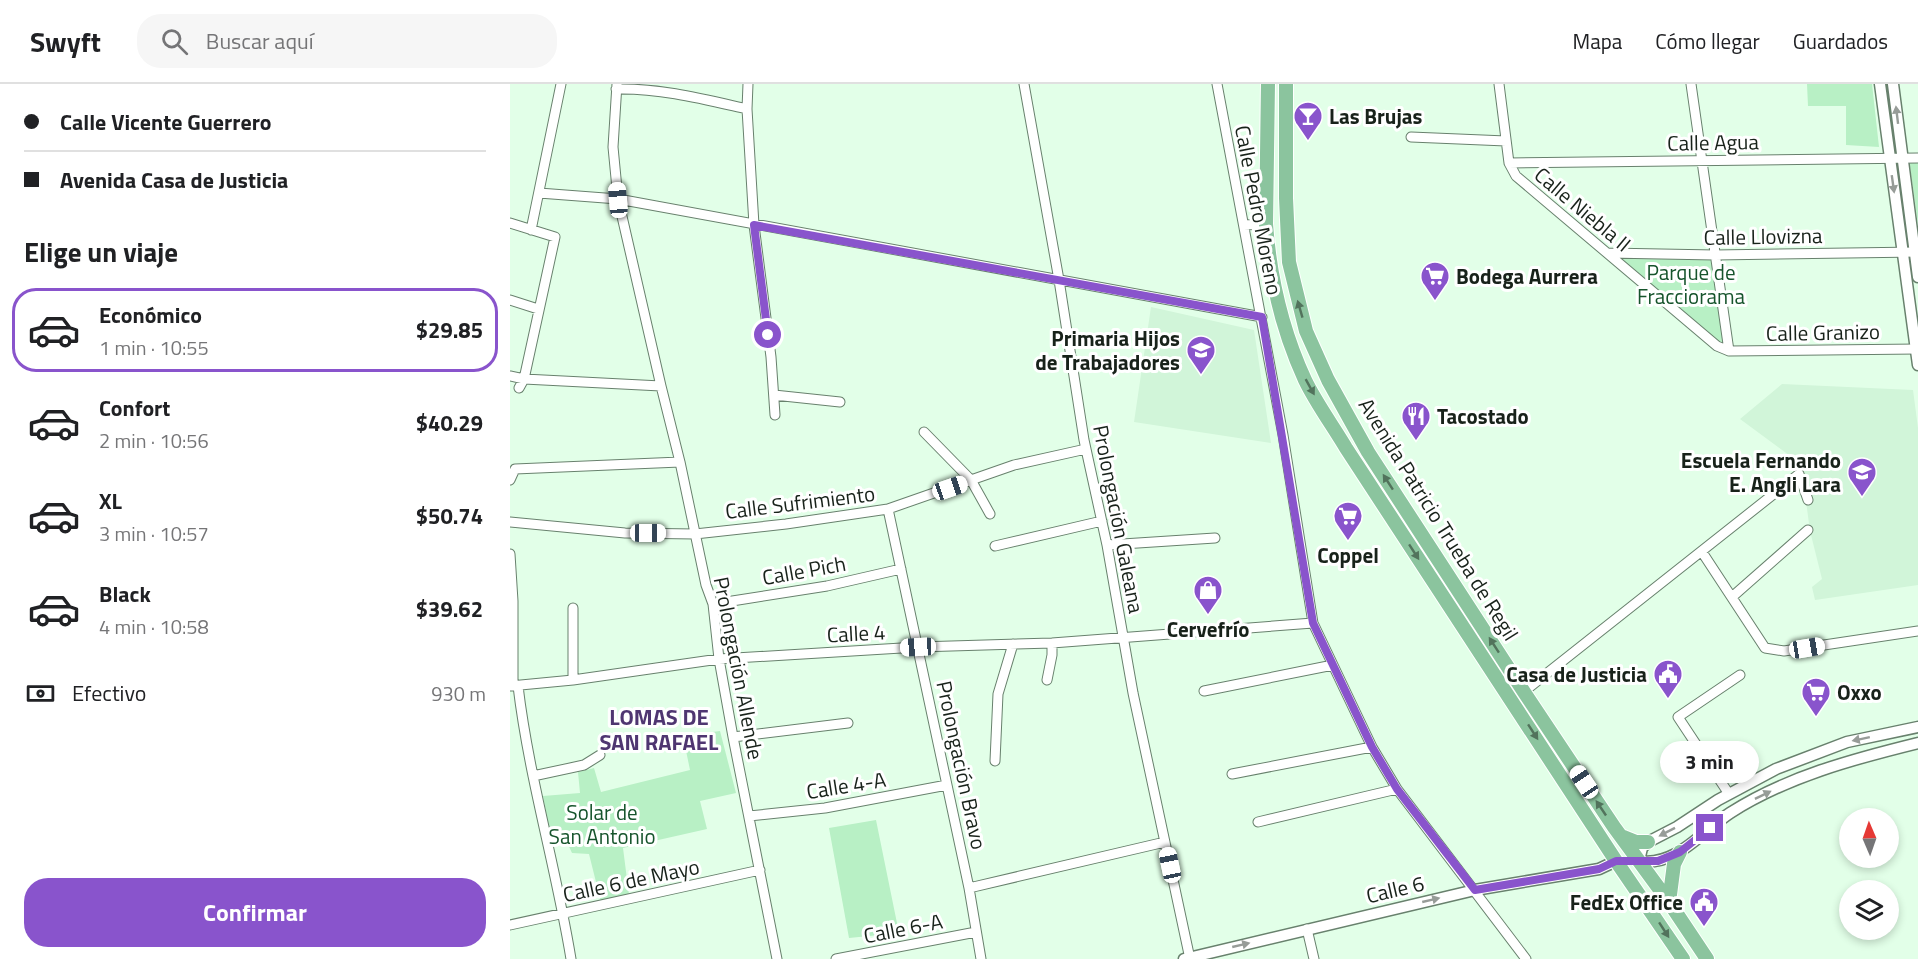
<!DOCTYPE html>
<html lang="es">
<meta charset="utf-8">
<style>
body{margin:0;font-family:"Titillium Web",sans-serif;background:#f6f6f6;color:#202124;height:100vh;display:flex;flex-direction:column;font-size:22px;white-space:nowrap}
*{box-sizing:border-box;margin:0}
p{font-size:20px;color:#757577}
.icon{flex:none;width:33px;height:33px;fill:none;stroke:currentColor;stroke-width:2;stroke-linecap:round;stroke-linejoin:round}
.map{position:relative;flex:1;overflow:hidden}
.panel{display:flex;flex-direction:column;background:#fff;width:510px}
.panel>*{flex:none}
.hud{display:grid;align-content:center;height:132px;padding:0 24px;background:#fff}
.needle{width:39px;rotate:358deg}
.controls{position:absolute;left:1329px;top:724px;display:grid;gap:12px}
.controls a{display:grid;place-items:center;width:60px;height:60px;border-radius:50%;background:#fff;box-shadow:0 3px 9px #0003;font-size:30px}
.end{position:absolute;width:27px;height:27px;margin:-14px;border:8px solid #8954cc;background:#fff;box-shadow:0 0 0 3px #fff}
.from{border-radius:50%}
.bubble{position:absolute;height:42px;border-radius:21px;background:#fff;box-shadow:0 3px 9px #0003;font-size:20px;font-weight:700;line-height:42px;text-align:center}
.car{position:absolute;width:18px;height:36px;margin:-18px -9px;border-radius:8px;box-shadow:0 0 4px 2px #0007;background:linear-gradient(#fff 24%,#345 0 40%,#fff 0 76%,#345 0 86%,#fff 0)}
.hud b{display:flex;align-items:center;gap:21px;height:57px;font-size:22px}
.hud b+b{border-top:2px solid #e0e0e0}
.hud i{width:15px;height:15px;background:#202124}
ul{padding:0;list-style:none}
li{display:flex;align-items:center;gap:18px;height:84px;margin:0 12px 9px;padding:0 12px;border:3px solid transparent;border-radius:24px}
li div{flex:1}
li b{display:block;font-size:22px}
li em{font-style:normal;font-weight:700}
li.active{border-color:#8954cc}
li>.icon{width:54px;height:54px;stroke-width:1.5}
h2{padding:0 24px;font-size:27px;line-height:72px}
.pay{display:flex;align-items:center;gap:15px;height:66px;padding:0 24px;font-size:22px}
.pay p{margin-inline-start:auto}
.action{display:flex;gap:12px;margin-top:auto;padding:12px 24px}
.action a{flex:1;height:69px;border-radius:24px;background:#8954cc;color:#fff;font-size:24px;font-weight:700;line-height:69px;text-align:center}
header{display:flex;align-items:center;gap:36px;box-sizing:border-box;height:84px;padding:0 30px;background:#fff;border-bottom:2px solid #e0e0e0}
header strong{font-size:28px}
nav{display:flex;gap:33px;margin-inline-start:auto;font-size:21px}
.search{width:420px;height:54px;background:#f6f6f6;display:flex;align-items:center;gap:15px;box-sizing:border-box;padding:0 21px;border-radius:24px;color:#757577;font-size:22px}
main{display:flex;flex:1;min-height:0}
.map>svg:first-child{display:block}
.built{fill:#d1f5d9}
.park{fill:#b8f0c5}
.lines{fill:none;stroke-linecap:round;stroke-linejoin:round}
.minor-casing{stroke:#68816d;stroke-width:11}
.tertiary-casing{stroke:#68816d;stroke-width:13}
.primary-casing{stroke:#fff;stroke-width:16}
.minor{stroke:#fff;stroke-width:9}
.tertiary{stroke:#fff;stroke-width:10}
.primary{stroke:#8bc49e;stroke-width:14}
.oneway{fill:#979c98}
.oneway2{fill:#52735c}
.route{stroke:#8954cc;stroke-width:8}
.labels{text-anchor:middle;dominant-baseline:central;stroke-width:6;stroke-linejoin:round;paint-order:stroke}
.poi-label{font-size:21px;font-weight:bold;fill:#18221a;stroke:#fff;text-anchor:start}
.street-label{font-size:21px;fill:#18221a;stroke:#fff}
.park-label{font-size:21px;fill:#16542c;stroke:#fff}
.neighbourhood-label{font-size:22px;font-weight:bold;fill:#4f3671;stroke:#fff}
</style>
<header>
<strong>Swyft</strong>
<div class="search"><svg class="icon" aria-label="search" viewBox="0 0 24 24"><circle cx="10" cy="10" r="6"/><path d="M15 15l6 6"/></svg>Buscar aquí</div>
<nav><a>Mapa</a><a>Cómo llegar</a><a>Guardados</a></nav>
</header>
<main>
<section class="panel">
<div class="hud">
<b><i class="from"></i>Calle Vicente Guerrero</b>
<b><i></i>Avenida Casa de Justicia</b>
</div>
<h2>Elige un viaje</h2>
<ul>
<li class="active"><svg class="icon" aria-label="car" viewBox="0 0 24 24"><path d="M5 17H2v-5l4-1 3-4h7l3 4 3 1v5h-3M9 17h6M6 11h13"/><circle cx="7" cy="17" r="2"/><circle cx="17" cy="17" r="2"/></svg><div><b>Económico</b><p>1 min · 10:55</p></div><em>$29.85</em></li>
<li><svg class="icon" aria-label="car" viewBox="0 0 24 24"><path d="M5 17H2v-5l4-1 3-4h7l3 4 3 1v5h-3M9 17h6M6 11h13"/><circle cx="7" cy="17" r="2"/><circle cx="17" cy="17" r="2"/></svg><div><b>Confort</b><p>2 min · 10:56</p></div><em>$40.29</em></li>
<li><svg class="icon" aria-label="car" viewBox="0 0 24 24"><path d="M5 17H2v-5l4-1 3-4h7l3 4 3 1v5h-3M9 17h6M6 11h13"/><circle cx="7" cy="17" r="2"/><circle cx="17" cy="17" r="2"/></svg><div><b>XL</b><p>3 min · 10:57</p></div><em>$50.74</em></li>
<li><svg class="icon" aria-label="car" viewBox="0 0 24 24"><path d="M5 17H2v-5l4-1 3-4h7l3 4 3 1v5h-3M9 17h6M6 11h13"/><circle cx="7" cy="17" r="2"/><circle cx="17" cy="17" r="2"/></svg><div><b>Black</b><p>4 min · 10:58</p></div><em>$39.62</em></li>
</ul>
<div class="pay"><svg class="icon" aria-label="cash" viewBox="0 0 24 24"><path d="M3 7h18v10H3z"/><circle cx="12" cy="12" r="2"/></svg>Efectivo<p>930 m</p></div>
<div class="action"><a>Confirmar</a></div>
</section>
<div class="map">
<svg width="1408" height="875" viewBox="0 0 1408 875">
<rect width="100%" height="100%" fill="#e2ffe8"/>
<path class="built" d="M641 223 744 246 761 359 624 338Z
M1272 300 1403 306 1408 344V501L1305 516 1302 503 1312 495 1300 447 1291 380 1230 335Z"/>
<path class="park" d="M1297 0H1362L1369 63 1336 61V22H1298Z
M1399 75H1408V140Z
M1205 171 1219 267 1101 172Z
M210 647 226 709 190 717 197 745 113 764 119 811 91 818 79 770 62 769 55 754 41 755 33 712 70 709 68 688 84 684 91 708 180 686 173 652Z
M366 736 389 849 339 854 319 744Z"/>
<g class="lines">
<g class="minor-casing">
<path id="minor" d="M107 0 103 63 108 115 151 302 170 378 196 501 203 520 209 575 223 653 267 875
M238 0 237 25 244 141 261 273 265 331
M514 0 549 196 574 356 597 461 623 609 680 875
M707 0 773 351 803 539 862 663 887 705 1016 875
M989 0 999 79 1006 92 1207 262 1219 267 1408 265
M1181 0 1219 267
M106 5C151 4 193 15 237 25
M901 53 996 57
M999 79 1408 74
M29 109 108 115 752 233
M0 139 45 153 14 295 9 304
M734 141 756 140
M21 146 51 0
M1098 169 1205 171 1408 168
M0 216 28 225
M0 292 14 295 151 302
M264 311 330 318
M414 348 461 396 480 430
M0 396 5 385 170 378
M378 425 459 804 471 875
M0 438 115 449 185 450 276 440 378 425 504 381 576 365
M597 461 705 454
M485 462 592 437
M1192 468 1255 564 1274 567 1408 547
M0 470 3 517V602
M1222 513 1298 446
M203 520 317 502 391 485
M63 596V524
M537 596 542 571V559
M0 602 63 596 209 575 408 563 542 559 803 539
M8 602C19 694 46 783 61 875
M694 607 823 581
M1002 617 1289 390 1298 416
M223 653 338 639
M485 677 488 610 503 560
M722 690 862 663
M23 692 74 681 90 671
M1219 710 1168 633 1230 591
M239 732 315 724 437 701
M748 738 887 705
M459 804 655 758
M0 841 250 786
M797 845 804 875
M326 875 466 848"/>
</g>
<g class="tertiary-casing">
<path id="tertiary" d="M1370 0 1408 281
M1383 0 1408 193
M1408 643 1337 658 1266 685 1208 716 1167 743 1138 758 1132 764 1129 777C1166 783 1191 748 1220 729 1276 693 1343 675 1408 659
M674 875 965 806 1089 785 1106 777"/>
</g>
<g class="primary-casing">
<path id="primary" d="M758 0 756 140C760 195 772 246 795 296 806 319 823 342 836 364L1106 777 1173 875
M776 0V114L779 178 796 247 818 296 858 368 1014 608 1104 743 1159 818 1197 875
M1111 752 1126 758H1138
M1159 818 1164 780 1170 768"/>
</g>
<use href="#minor" class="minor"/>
<use href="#tertiary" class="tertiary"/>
<use href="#primary" class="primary"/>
</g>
<defs><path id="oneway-solid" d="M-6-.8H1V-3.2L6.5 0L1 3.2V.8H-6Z" transform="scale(1.5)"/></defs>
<g class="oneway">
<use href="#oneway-solid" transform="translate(1387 31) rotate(-97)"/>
<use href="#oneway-solid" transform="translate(1383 100) rotate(82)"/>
<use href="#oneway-solid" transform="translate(1351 655) rotate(168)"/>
<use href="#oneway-solid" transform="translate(1253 711) rotate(-26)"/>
<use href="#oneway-solid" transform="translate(1157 748) rotate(153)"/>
<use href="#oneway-solid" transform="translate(921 816) rotate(-13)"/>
<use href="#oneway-solid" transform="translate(731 861) rotate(-13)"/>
</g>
<g class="oneway2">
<use href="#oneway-solid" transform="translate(790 225) rotate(-106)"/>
<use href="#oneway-solid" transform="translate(800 303) rotate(61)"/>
<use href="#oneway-solid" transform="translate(878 398) rotate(-123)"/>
<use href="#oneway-solid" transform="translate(904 468) rotate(57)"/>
<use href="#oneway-solid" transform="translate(984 561) rotate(-123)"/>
<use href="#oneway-solid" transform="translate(1023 648) rotate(57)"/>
<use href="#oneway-solid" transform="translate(1091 724) rotate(-124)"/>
<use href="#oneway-solid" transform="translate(1154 846) rotate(57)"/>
</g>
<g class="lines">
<path class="route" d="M258 251 244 141 752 233 803 539 862 663 887 705 965 806 1089 785 1106 777H1148L1170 768 1200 744"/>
</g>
<defs>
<g id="bar-pin" transform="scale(1.5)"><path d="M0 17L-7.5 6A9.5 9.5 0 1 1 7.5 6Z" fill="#8954cc" stroke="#fff"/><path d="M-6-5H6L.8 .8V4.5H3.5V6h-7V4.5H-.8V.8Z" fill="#fff"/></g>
<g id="supermarket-pin" transform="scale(1.5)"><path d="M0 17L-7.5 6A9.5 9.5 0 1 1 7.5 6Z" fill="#8954cc" stroke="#fff"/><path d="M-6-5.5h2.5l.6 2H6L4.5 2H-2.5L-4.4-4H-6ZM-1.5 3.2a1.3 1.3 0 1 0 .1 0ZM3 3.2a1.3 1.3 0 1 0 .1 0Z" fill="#fff"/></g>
<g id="school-pin" transform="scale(1.5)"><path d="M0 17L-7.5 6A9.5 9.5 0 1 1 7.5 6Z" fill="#8954cc" stroke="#fff"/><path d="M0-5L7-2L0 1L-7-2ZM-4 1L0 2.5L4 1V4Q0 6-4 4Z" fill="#fff"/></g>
<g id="restaurant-pin" transform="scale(1.5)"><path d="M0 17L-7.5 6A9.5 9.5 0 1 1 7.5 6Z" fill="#8954cc" stroke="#fff"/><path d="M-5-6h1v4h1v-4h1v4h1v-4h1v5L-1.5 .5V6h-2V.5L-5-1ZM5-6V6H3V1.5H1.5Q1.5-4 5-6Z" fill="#fff"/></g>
<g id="shop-pin" transform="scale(1.5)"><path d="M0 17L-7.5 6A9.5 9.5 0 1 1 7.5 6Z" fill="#8954cc" stroke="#fff"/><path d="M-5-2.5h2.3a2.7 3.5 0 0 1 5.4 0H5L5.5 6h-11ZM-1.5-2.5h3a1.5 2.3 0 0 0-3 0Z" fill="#fff"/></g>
<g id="civic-pin" transform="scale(1.5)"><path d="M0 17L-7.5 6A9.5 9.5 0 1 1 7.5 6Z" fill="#8954cc" stroke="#fff"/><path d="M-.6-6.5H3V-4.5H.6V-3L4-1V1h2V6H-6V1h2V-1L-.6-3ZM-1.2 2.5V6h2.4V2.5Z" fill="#fff"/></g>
</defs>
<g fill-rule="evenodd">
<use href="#bar-pin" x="798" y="32"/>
<use href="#supermarket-pin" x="925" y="192"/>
<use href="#school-pin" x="691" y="266"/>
<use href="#restaurant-pin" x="906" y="332"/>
<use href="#school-pin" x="1352" y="388"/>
<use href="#supermarket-pin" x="838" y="432"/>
<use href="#shop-pin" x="698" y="506"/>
<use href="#civic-pin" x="1158" y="590"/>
<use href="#supermarket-pin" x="1306" y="608"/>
<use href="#civic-pin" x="1194" y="818"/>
</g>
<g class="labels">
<g class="poi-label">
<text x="819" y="32">Las Brujas</text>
<text x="946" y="192">Bodega Aurrera</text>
<text x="670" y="254" text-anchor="end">Primaria Hijos<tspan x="670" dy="24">de Trabajadores</tspan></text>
<text x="927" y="332">Tacostado</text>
<text x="1331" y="376" text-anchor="end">Escuela Fernando<tspan x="1331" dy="24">E. Angli Lara</tspan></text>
<text x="838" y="471" text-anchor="middle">Coppel</text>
<text x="698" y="545" text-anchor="middle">Cervefrío</text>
<text x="1137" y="590" text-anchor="end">Casa de Justicia</text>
<text x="1327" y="608">Oxxo</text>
<text x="1173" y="818" text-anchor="end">FedEx Office</text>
</g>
<g class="street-label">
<text transform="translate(1203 58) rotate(-1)">Calle Agua</text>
<text transform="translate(1073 125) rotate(40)">Calle Niebla II</text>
<text transform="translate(749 126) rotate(79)">Calle Pedro Moreno</text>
<text transform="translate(1253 152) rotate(-1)">Calle Llovizna</text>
<text transform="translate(1313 248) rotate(-1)">Calle Granizo</text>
<text transform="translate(290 418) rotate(-7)">Calle Sufrimiento</text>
<text transform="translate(609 435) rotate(79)">Prolongación Galeana</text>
<text transform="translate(929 435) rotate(58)">Avenida Patricio Trueba de Regil</text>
<text transform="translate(294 486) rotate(-10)">Calle Pich</text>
<text transform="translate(346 549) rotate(-3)">Calle 4</text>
<text transform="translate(229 584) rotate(79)">Prolongación Allende</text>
<text transform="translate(452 681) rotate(78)">Prolongación Bravo</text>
<text transform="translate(336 701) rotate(-9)">Calle 4-A</text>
<text transform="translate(121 796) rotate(-12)">Calle 6 de Mayo</text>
<text transform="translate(885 805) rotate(-13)">Calle 6</text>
<text transform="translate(393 844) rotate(-11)">Calle 6-A</text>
</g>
<g class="park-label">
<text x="1181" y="188">Parque de<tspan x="1181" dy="24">Fracciorama</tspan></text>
<text x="92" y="728">Solar de<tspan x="92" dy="24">San Antonio</tspan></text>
</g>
<g class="neighbourhood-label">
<text x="149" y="633">LOMAS DE<tspan x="149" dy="25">SAN RAFAEL</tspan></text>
</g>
</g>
</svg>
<div class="controls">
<a><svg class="needle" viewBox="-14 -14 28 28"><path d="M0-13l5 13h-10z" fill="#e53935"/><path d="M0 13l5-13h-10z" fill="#757577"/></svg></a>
<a><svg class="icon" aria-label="layers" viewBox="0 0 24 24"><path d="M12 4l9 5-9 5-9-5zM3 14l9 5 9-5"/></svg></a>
</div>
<i class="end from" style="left:258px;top:251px"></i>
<i class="end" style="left:1200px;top:744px"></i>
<div class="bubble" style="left:1150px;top:657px;width:99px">3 min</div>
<i class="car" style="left:108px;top:116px;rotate:355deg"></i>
<i class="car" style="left:440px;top:404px;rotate:71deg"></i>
<i class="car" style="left:138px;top:449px;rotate:90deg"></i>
<i class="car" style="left:408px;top:563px;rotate:267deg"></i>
<i class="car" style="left:1297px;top:564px;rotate:81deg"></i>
<i class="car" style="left:1074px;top:698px;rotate:326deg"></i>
<i class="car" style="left:660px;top:781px;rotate:348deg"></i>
</div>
</main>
